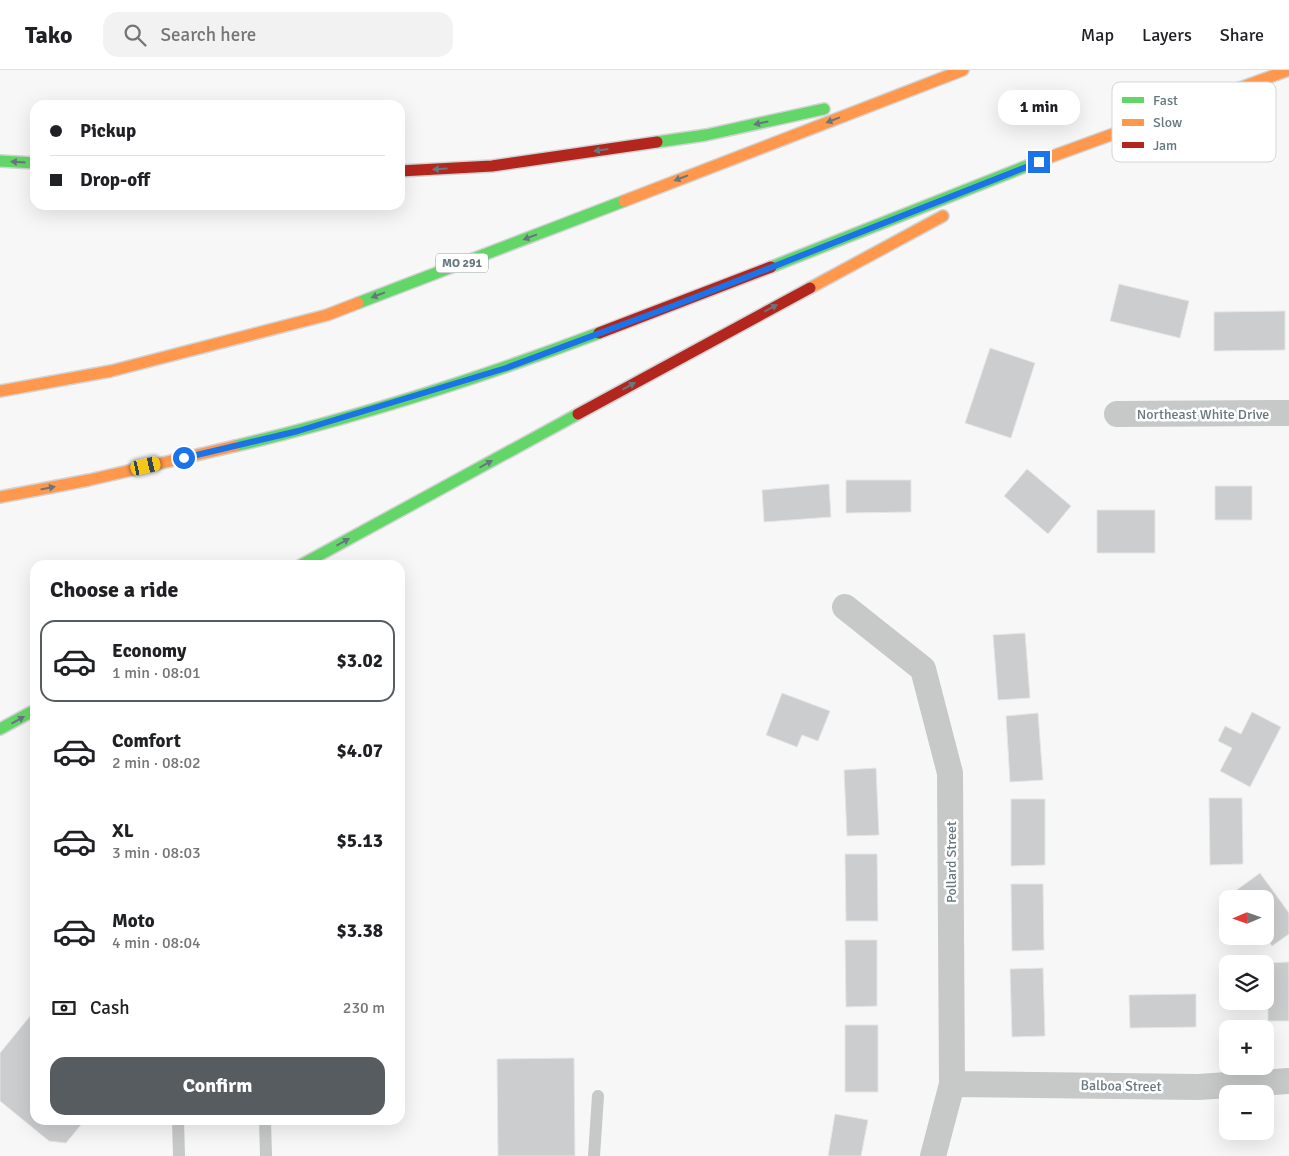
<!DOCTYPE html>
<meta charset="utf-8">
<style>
body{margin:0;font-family:Signika,sans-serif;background:#f2f2f2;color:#202124;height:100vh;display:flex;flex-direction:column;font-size:19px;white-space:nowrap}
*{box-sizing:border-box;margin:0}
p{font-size:16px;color:#757577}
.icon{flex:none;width:28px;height:28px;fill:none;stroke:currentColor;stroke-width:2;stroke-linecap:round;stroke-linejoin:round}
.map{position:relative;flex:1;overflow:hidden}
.drawer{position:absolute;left:30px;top:490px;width:375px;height:565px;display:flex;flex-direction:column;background:#fff;border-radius:15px;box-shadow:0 5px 20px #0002}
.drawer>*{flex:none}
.hud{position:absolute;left:30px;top:30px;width:375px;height:110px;border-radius:15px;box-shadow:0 5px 20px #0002;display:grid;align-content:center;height:110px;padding:0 20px;background:#fff}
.needle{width:32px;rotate:268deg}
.buttons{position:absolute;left:1219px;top:820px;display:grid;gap:10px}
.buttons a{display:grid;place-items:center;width:55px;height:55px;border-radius:10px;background:#fff;box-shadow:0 5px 20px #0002;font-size:25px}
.end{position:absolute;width:22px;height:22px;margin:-11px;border:6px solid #1a73e8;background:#fff;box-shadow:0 0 0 2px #fff}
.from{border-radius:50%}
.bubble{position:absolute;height:35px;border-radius:15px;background:#fff;box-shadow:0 5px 20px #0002;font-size:16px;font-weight:700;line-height:35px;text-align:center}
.car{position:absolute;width:15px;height:30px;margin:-15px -8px;border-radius:6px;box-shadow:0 0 4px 1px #0007;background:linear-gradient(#f5c518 24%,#345 0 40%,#f5c518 0 76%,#345 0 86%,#f5c518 0)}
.hud b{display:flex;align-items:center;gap:18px;height:48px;font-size:19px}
.hud b+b{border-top:1px solid #e0e0e0}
.hud i{width:12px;height:12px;background:#202124}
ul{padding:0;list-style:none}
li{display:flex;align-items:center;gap:15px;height:82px;margin:0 10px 8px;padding:0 10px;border:2px solid transparent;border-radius:15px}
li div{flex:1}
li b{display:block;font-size:19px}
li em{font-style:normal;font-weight:700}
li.selected{border-color:#565c5f}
li>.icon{width:45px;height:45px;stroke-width:1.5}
h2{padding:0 20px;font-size:22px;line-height:60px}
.pay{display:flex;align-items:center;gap:12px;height:55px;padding:0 20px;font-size:19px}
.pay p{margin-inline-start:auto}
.primary-button{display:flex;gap:10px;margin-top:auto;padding:10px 20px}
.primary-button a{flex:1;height:58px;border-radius:15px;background:#565c5f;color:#fff;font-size:20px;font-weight:700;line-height:58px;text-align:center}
header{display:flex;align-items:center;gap:30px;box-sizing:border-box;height:70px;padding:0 25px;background:#fff;border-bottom:1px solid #e0e0e0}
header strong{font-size:24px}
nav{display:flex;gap:28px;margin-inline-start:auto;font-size:18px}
.search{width:350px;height:45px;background:#f2f2f2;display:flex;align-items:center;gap:12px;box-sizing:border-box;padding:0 18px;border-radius:15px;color:#757577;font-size:19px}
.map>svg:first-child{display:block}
.building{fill:#cccdce;stroke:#e6e6e6}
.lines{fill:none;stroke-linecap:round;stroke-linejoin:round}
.fast-casing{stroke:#d2d3d3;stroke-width:14}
.slow-casing{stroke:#d2d3d3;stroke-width:14}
.jam-casing{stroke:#d2d3d3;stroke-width:14}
.lane{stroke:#c7c8c8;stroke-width:12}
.street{stroke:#c7c8c8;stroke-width:26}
.fast{stroke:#63d668;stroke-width:11}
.slow{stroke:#ff974d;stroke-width:11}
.jam{stroke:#b3261e;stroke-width:11}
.oneway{fill:#66777d}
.route{stroke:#1a73e8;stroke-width:6}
.labels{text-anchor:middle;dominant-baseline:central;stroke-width:5;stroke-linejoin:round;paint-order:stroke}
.shield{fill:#fff;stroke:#94a0a4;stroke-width:1}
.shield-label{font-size:12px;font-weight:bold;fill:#66777d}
.street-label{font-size:14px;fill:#66777d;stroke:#fff}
.key{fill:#fff;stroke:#d1d6d8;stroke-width:1}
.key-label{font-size:14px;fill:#66777d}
</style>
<header>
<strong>Tako</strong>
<div class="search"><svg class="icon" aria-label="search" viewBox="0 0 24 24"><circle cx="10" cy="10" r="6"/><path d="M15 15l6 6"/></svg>Search here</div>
<nav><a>Map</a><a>Layers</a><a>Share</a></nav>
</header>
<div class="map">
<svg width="1289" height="1086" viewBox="0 0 1289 1086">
<rect width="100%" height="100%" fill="#f7f7f7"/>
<path class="building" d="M1119 214 1189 231 1180 268 1110 251Z
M1285 241V280L1214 281V242Z
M990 278 1035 293 1011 368 965 353Z
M1027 399 1071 436 1048 464 1004 426Z
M846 410H911V442L846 443Z
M829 414 831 447 764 452 762 420Z
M1215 416H1252V450H1215Z
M1097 440H1155V483H1097Z
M1025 563 1030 628 998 630 993 565Z
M782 623 830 641 818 671 802 665 797 677 766 665Z
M1252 642 1281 657 1250 717 1220 701 1232 678 1218 671 1225 656 1241 664Z
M1038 643 1043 710 1010 712 1006 646Z
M876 698 879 765 847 766 844 700Z
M1209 728H1242L1243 794 1210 795Z
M1011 729H1045V795L1011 796Z
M845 784H877L878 851H846Z
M1260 803 1289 843V864L1272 876 1265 865V829H1239L1234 822Z
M1011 814H1043L1044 880 1012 881Z
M845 870H877V936L846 937Z
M1289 892V951H1268V893Z
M1043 898 1045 966 1012 967 1010 899Z
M1196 924V957L1130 958 1129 925Z
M35 940V1050H85L66 1073 49 1071 0 1031V983Z
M845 955H878V1022H845Z
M574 988 575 1086H498L497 989Z
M835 1044 868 1050 861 1086H828Z"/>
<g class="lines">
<g class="fast-casing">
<path id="fast" d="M657 72 706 65 824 39
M0 91 35 93
M771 197 1042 90
M358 233 624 131
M235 376C359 347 480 308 599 263
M301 495 578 344
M0 659 35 640"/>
</g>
<g class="slow-casing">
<path id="slow" d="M1042 90 1289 0
M624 131 963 0
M810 218 943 146
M0 321 111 301 327 245 358 233
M0 427 89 410 235 376"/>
</g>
<g class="jam-casing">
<path id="jam" d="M400 101 492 96 657 72
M599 263 771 197
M578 344 810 218"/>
</g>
<path class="lane" d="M178 1050 179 1086
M265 1050 266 1086
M594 1086 598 1026"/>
<path class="street" d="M1117 344 1289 343
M845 537 923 599 950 703 952 1014 933 1086
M952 1014 1198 1017 1289 1011"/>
<use href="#fast" class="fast"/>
<use href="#slow" class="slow"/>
<use href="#jam" class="jam"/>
</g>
<defs><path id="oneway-solid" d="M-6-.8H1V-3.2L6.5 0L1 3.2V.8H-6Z" transform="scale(1.25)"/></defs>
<g class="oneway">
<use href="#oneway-solid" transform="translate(833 50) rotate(159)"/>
<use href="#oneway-solid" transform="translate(761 53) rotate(168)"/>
<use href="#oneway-solid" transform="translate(601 80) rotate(172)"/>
<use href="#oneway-solid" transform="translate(18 92) rotate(-177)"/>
<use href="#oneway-solid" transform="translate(440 99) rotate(177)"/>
<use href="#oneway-solid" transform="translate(681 108) rotate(159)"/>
<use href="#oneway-solid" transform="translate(530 167) rotate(159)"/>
<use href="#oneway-solid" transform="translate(378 225) rotate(159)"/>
<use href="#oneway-solid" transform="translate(771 238) rotate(-28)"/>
<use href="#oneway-solid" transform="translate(629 316) rotate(-29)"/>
<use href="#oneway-solid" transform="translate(486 394) rotate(-29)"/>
<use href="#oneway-solid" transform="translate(48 418) rotate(-11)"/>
<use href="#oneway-solid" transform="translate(343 472) rotate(-29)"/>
<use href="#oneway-solid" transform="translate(18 650) rotate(-29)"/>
</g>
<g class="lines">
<path class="route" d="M184 388 298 361 506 298 678 234 1039 92"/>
</g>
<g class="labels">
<rect class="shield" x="436" y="183.5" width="52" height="19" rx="4"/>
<g class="shield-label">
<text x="462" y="193">MO 291</text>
</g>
<g class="street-label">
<text x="1203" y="344">Northeast White Drive</text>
<text transform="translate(951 792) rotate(-90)">Pollard Street</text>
<text transform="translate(1121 1016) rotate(1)">Balboa Street</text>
</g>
</g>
<rect x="1112" y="12" width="164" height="80" rx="8" class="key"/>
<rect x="1122" y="27" width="22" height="6" fill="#63d668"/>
<rect x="1122" y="49" width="22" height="7" fill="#ff974d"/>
<rect x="1122" y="72" width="22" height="6" fill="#b3261e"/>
<g class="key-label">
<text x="1153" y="35">Fast</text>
<text x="1153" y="57">Slow</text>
<text x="1153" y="80">Jam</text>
</g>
</svg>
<div class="buttons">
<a><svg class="needle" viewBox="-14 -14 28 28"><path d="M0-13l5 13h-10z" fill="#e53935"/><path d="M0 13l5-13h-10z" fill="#757577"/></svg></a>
<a><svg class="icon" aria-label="layers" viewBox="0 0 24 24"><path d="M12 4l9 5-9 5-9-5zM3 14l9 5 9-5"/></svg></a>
<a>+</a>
<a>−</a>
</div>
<i class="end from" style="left:184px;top:388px"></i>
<i class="end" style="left:1039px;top:92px"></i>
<div class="bubble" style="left:998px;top:20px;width:82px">1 min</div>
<i class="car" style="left:146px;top:396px;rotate:77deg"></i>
<div class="hud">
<b><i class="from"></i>Pickup</b>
<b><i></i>Drop-off</b>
</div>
<section class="drawer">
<h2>Choose a ride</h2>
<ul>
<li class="selected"><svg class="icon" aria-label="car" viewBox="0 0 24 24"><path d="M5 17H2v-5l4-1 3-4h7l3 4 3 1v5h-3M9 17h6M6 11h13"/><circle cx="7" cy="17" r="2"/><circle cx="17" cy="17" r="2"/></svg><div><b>Economy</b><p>1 min · 08:01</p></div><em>$3.02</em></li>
<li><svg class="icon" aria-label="car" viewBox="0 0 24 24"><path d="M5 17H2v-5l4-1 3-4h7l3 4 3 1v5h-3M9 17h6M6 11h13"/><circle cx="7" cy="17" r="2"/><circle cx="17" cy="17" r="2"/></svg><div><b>Comfort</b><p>2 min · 08:02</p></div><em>$4.07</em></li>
<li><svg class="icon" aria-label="car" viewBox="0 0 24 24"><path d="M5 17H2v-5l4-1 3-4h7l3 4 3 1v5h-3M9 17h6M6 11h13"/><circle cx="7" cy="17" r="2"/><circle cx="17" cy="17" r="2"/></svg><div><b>XL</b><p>3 min · 08:03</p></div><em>$5.13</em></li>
<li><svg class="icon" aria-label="car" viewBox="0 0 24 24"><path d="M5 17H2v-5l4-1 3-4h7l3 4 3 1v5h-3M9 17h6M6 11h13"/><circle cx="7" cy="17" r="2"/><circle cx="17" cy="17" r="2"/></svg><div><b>Moto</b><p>4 min · 08:04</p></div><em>$3.38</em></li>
</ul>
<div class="pay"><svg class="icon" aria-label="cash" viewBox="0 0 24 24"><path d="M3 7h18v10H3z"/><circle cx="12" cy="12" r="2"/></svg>Cash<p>230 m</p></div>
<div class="primary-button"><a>Confirm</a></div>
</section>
</div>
